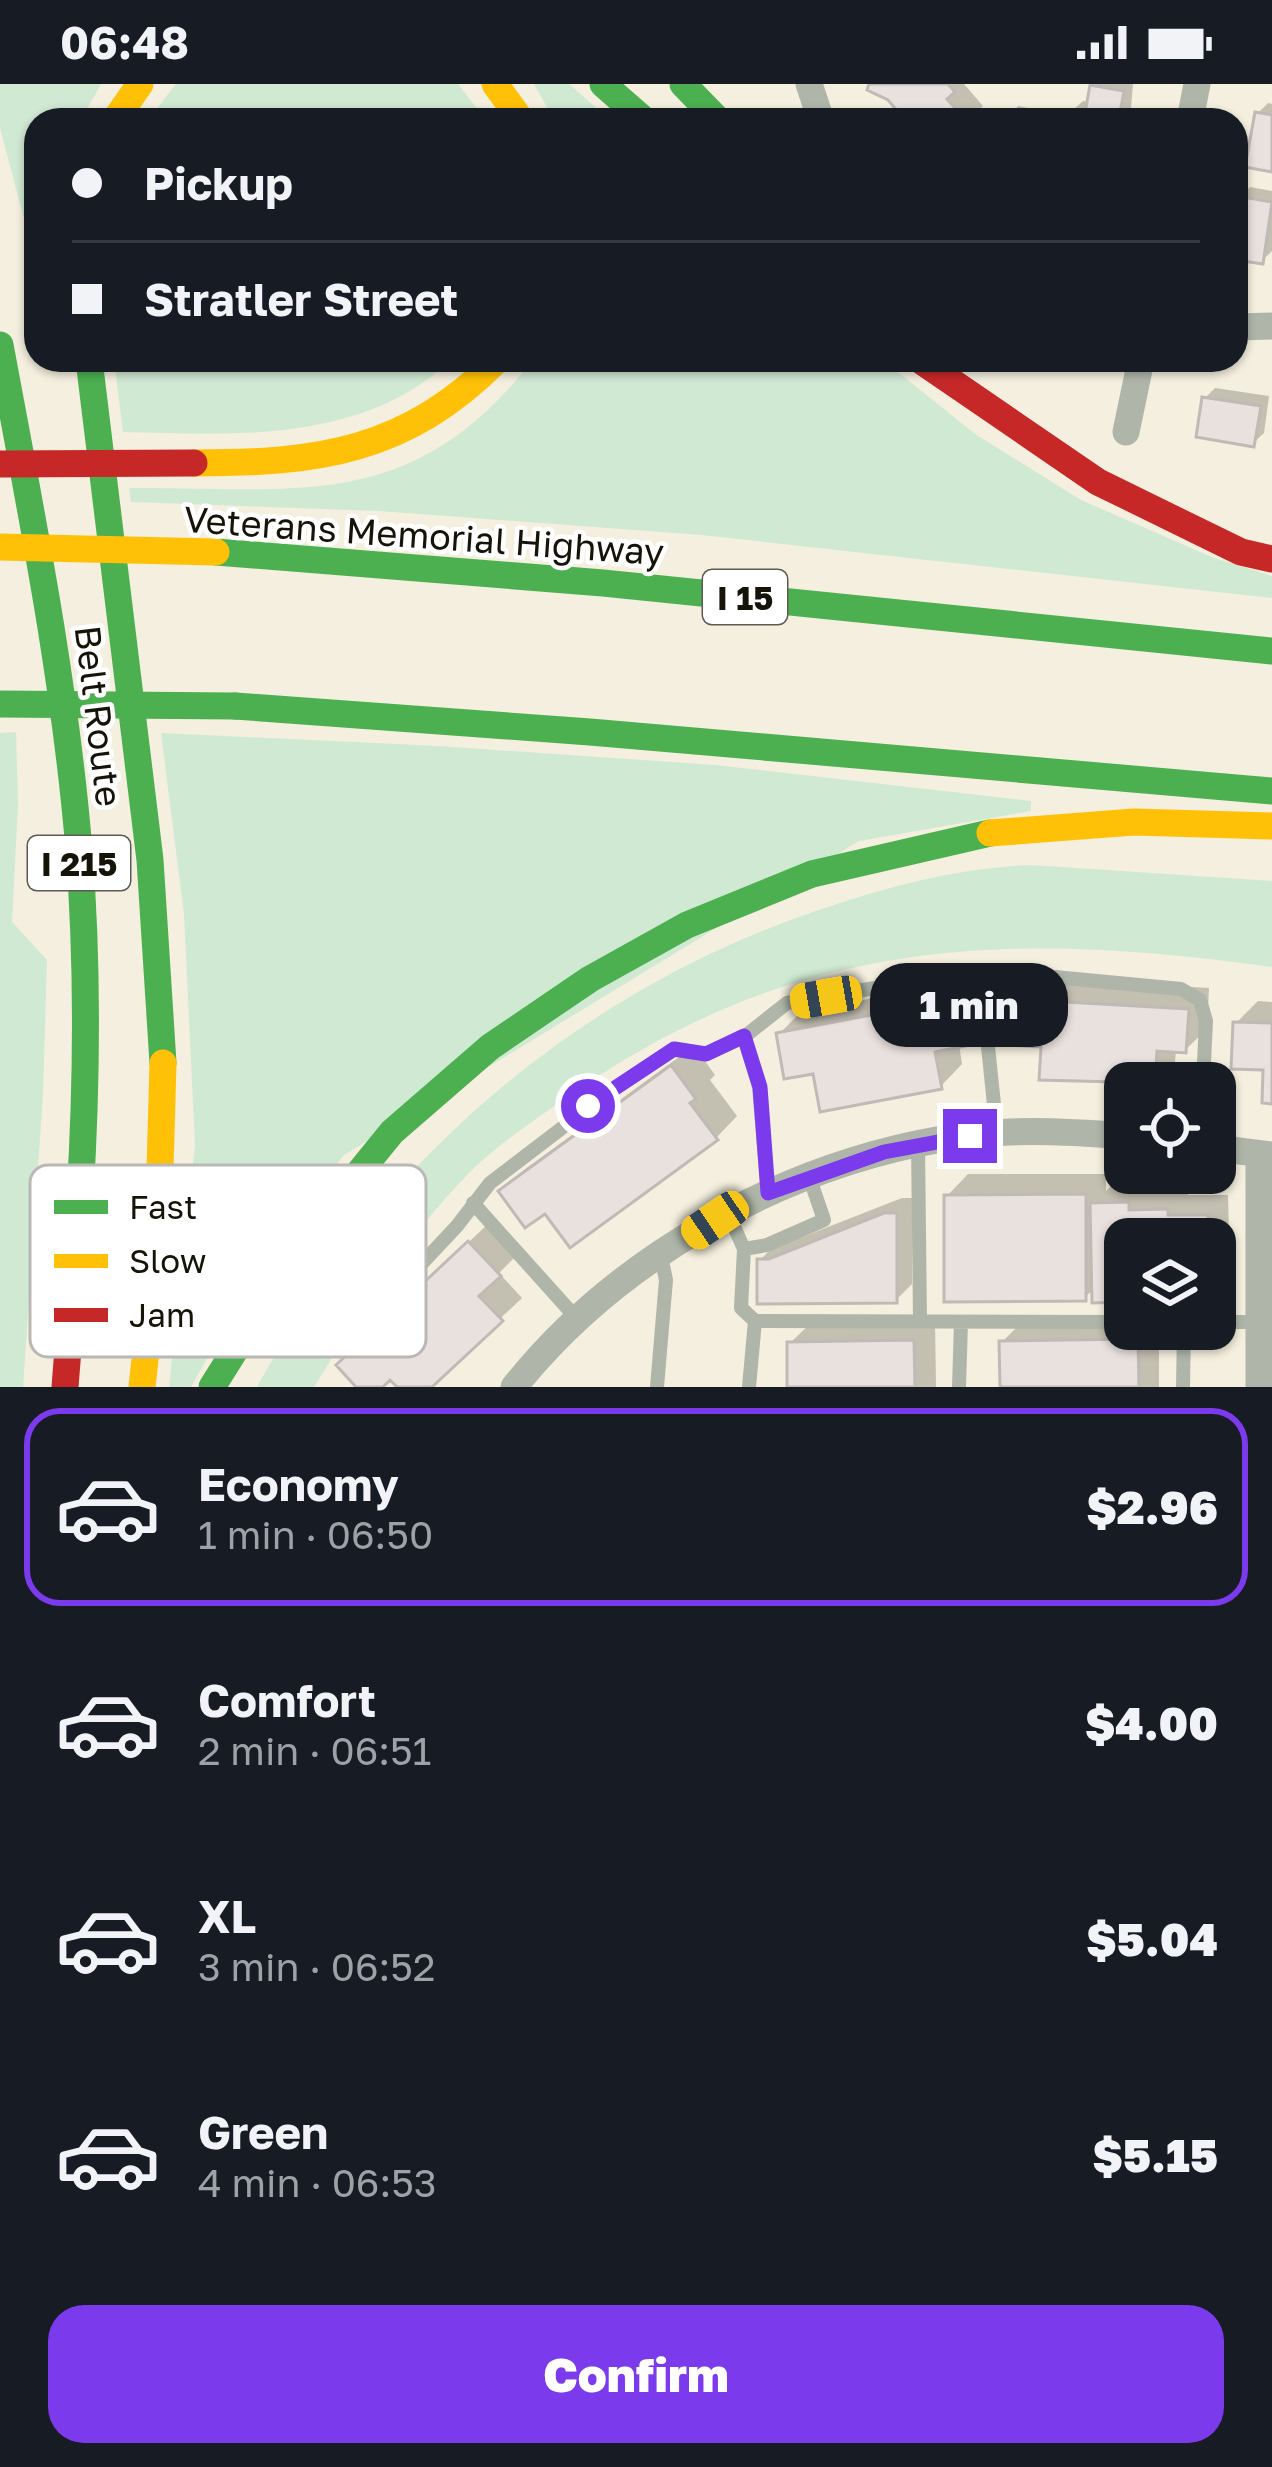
<!DOCTYPE html>
<meta charset="utf-8">
<style>
body{margin:0;font-family:"Golos Text",sans-serif;background:#242831;color:#f1f3f6;height:100vh;display:flex;flex-direction:column;font-size:45px;white-space:nowrap}
*{box-sizing:border-box;margin:0}
p{font-size:39px;color:#9ea1a6}
.icon{flex:none;width:66px;height:66px;fill:none;stroke:currentColor;stroke-width:2;stroke-linecap:round;stroke-linejoin:round}
.map{position:relative;height:1303px;overflow:hidden}
.drawer{display:flex;flex-direction:column;background:#171b24;flex:1}
.drawer>*{flex:none}
.banner{position:absolute;left:24px;top:24px;width:1224px;height:264px;border-radius:36px;box-shadow:0 3px 9px #0004;display:grid;align-content:center;height:264px;padding:0 48px;background:#171b24}
.tools{position:absolute;left:1104px;top:978px;display:grid;gap:24px}
.tools a{display:grid;place-items:center;width:132px;height:132px;border-radius:24px;background:#171b24;box-shadow:0 3px 9px #0004;font-size:60px}
.end{position:absolute;width:54px;height:54px;margin:-27px;border:15px solid #7c3aed;background:#fff;box-shadow:0 0 0 6px #fff}
.from{border-radius:50%}
.bubble{position:absolute;height:84px;border-radius:36px;background:#171b24;box-shadow:0 3px 9px #0004;font-size:39px;font-weight:800;line-height:84px;text-align:center}
.car{position:absolute;width:36px;height:72px;margin:-36px -18px;border-radius:15px;box-shadow:0 0 9px 3px #0007;background:linear-gradient(#f5c518 24%,#345 0 40%,#f5c518 0 76%,#345 0 86%,#f5c518 0)}
.banner b{display:flex;align-items:center;gap:42px;height:114px;font-size:45px}
.banner b+b{border-top:3px solid #363941}
.banner i{width:30px;height:30px;background:#f1f3f6}
ul{padding:21px 0 0;list-style:none}
li{display:flex;align-items:center;gap:36px;height:198px;margin:0 24px 18px;padding:0 24px;border:6px solid transparent;border-radius:36px}
li div{flex:1}
li b{display:block;font-size:45px}
li em{font-style:normal;font-weight:800}
li.active{border-color:#7c3aed}
li>.icon{width:108px;height:108px;stroke-width:1.5}
.primary-button{display:flex;gap:24px;margin-top:auto;padding:24px 48px}
.primary-button a{flex:1;height:138px;border-radius:36px;background:#7c3aed;color:#fff;font-size:48px;font-weight:800;line-height:138px;text-align:center}
.status{display:flex;justify-content:space-between;align-items:center;height:84px;padding:0 60px;background:#171b24;direction:ltr}
.status svg{height:33px;fill:currentColor}
.map>svg:first-child{display:block}
.green{fill:#d0e9d3}
.shadow{fill:#0003}
.building{fill:#e9e1dd;stroke:#c1b9b5;stroke-width:3}
.lines{fill:none;stroke-linecap:round;stroke-linejoin:round}
.lane{stroke:#afb6a9;stroke-width:14}
.street{stroke:#afb6a9;stroke-width:27}
.fast{stroke:#4caf50;stroke-width:27}
.slow{stroke:#ffc107;stroke-width:27}
.jam{stroke:#c62828;stroke-width:27}
.fast-bridge{stroke:#4caf50;stroke-width:27}
.slow-bridge{stroke:#ffc107;stroke-width:27}
.jam-bridge{stroke:#c62828;stroke-width:27}
.route{stroke:#7c3aed;stroke-width:15}
.labels{text-anchor:middle;dominant-baseline:central;stroke-width:9;stroke-linejoin:round;paint-order:stroke}
.shield{fill:#fff;stroke:#5c5a52;stroke-width:3}
.shield-label{font-size:33px;font-weight:bold;fill:#161308}
.street-label{font-size:36px;fill:#161308;stroke:#fff}
.key{fill:#fff;stroke:#b9b8b5;stroke-width:3}
.key-label{font-size:33px;fill:#161308}
</style>
<div class="status"><b>06:48</b><svg viewBox="0 0 49 12"><path d="M0 12V9h3v3zM5 12V6h3v6zM10 12V3h3v9zM15 12V0h3v12zM26 1h20v11H26zM47 4h2v5h-2z"/></svg></div>
<div class="map">
<svg width="1272" height="1303" viewBox="0 0 1272 1303">
<rect width="100%" height="100%" fill="#f4efde"/>
<path class="green" d="M0 0H101L81 36H36V180L0 44Z
M176 0H458L486 36H148Z
M534 0H569L610 36H554Z
M114 276H451C363 359 236 351 123 348Z
M533 276H883L975 350 1081 416 1214 474 1272 492V514L702 451 380 427 131 418 129 404C302 403 412 430 533 276Z
M16 648 18 720 12 838 47 876 43 1011 23 1303H0V649Z
M161 649 438 662 715 681 1031 717V727L859 757 344 1071 268 1166 191 1303H169L195 1061 184 830Z
M1031 781 1272 797V883C1011 847 801 852 576 1007 539 1033 500 1058 468 1090 408 1151 359 1231 314 1303H257C379 1080 570 913 810 829 882 804 955 784 1031 781Z"/>
<path class="shadow" d="M872 0H964L983 22 969 36H909Z
M1095 0H1133L1130 36H1071L1072 27 1083 17 1090 18Z
M1268 19 1272 20V85L1257 30Z
M1018 22 1054 29 1053 36H1007Z
M1250 103 1272 107V167L1262 177 1236 173 1239 113Z
M1215 304 1269 312 1264 349 1253 359 1205 314Z
M978 894 985 937 959 960 962 980 941 1002 816 986 779 950 801 928Z
M1038 894 1209 904 1207 945 1185 966H1176L1175 978 1154 999 1043 993 1045 960 1016 916Z
M1258 917 1272 918V1017L1266 983 1236 939Z
M694 962 715 991 710 996 737 1032 716 1054 546 1126 502 1107 524 1086Z
M968 1090H1106V1107L1115 1098H1150V1106L1188 1105V1111H1228L1230 1192 1215 1207V1155H1125V1215L1094 1205 1084 1214 947 1112Z
M902 1114H912V1200L896 1216 760 1176 776 1160 787 1159Z
M491 1137 520 1168 499 1189 522 1214 428 1303H401L391 1292 379 1303H360L340 1281Z
M1125 1235V1245H1159V1303H1003L1002 1258 1024 1236Z
M935 1236 936 1303H790V1259L812 1238Z"/>
<path class="building" d="M869 0H948L955 8 947 15 966 36H905L888 16 867 6Z
M1090 1 1124 7 1119 34 1125 36H1068L1070 26 1085 29Z
M1255 28 1272 31V88L1245 83Z
M1237 112 1272 118 1263 180 1236 176Z
M1202 313 1261 322 1254 363 1196 353Z
M956 915 965 962 935 968 942 1005 820 1028 813 990 784 995 776 949Z
M1013 915 1189 925 1186 969 1157 967 1155 999 1039 996 1041 963 1010 961Z
M1233 938 1272 939V1020L1262 1019 1263 986 1231 985Z
M671 981 696 1015 690 1019 718 1056 570 1164 545 1130 525 1144 498 1107Z
M1086 1110V1217L944 1218V1111Z
M1129 1118V1126L1168 1125V1131H1208V1155H1125V1218L1092 1219 1090 1119Z
M884 1129H897V1219L757 1220V1175H769Z
M468 1157 501 1192 479 1212 503 1237 432 1303H397L390 1296 383 1303H356L336 1281Z
M1138 1255 1139 1303H1000L999 1257Z
M914 1256 915 1303H787V1258Z"/>
<g class="lines">
<path class="lane" d="M980 886 1181 905 1200 916 1206 937 1203 999
M588 1022 674 965 706 970 744 953
M918 1060 920 1237
M809 1092 824 1136 767 1161 744 1165 741 1224 755 1237 1125 1238
M768 1109 759 1003 744 953 787 919 980 886 997 1049
M473 1119 579 1237
M728 1129 744 1165
M1215 1238H1259
M366 1239 457 1142 490 1099 562 1044
M657 1303 666 1196 661 1172
M749 1303 755 1237
M959 1303 961 1238
M1183 1303 1184 1245"/>
<path class="street" d="M809 0 821 36
M1190 36 1197 0
M1236 243 1272 242
M1126 348 1141 276
M1215 1064 1272 1071
M1259 1070V1303
M514 1303C617 1174 780 1083 942 1055 1002 1044 1064 1047 1125 1052"/>
<path class="fast" d="M603 0 644 36
M683 0 718 36
M0 261C31 428 65 596 79 766 88 881 87 997 80 1112
M89 276 150 776 163 979
M216 468 603 499 1272 567
M235 622 590 648 1272 707
M212 1303 305 1155 392 1048 490 963 590 895 687 841 812 790 990 749"/>
<path class="slow" d="M495 0 521 36
M115 36 140 0
M194 379C318 379 406 368 497 276
M990 749 1134 738 1272 742
M142 1303 158 1156 163 979"/>
<path class="jam" d="M920 276 1098 398 1241 468 1272 475
M65 1303 80 1112"/>
<path class="fast-bridge" d="M0 620 235 622"/>
<path class="slow-bridge" d="M0 463 216 468"/>
<path class="jam-bridge" d="M0 380 194 379"/>
</g>
<g class="lines">
<path class="route" d="M588 1022 674 965 706 970 744 952 760 1003 768 1109 884 1068 970 1052"/>
</g>
<g class="labels">
<g class="shield">
<rect x="703" y="486" width="84" height="54" rx="9"/>
<rect x="28" y="752" width="102" height="54" rx="9"/>
</g>
<g class="shield-label">
<text x="745" y="513">I 15</text>
<text x="79" y="779">I 215</text>
</g>
<g class="street-label">
<text transform="translate(424 451) rotate(4)">Veterans Memorial Highway</text>
<text transform="translate(99 632) rotate(83)">Belt Route</text>
</g>
</g>
<rect x="30" y="1081" width="396" height="192" rx="18" class="key"/>
<rect x="54" y="1116" width="54" height="14" fill="#4caf50"/>
<rect x="54" y="1170" width="54" height="14" fill="#ffc107"/>
<rect x="54" y="1224" width="54" height="14" fill="#c62828"/>
<g class="key-label">
<text x="129" y="1135">Fast</text>
<text x="129" y="1189">Slow</text>
<text x="129" y="1243">Jam</text>
</g>
</svg>
<div class="tools">
<a><svg class="icon" aria-label="locate" viewBox="0 0 24 24"><circle cx="12" cy="12" r="6"/><path d="M12 2v4M12 18v4M2 12h4M18 12h4"/></svg></a>
<a><svg class="icon" aria-label="layers" viewBox="0 0 24 24"><path d="M12 4l9 5-9 5-9-5zM3 14l9 5 9-5"/></svg></a>
</div>
<i class="end from" style="left:588px;top:1022px"></i>
<i class="end" style="left:970px;top:1052px"></i>
<div class="bubble" style="left:870px;top:879px;width:198px">1 min</div>
<i class="car" style="left:826px;top:913px;rotate:260deg"></i>
<i class="car" style="left:715px;top:1136px;rotate:236deg"></i>
<div class="banner">
<b><i class="from"></i>Pickup</b>
<b><i></i>Stratler Street</b>
</div>
</div>
<section class="drawer">
<ul>
<li class="active"><svg class="icon" aria-label="car" viewBox="0 0 24 24"><path d="M5 17H2v-5l4-1 3-4h7l3 4 3 1v5h-3M9 17h6M6 11h13"/><circle cx="7" cy="17" r="2"/><circle cx="17" cy="17" r="2"/></svg><div><b>Economy</b><p>1 min · 06:50</p></div><em>$2.96</em></li>
<li><svg class="icon" aria-label="car" viewBox="0 0 24 24"><path d="M5 17H2v-5l4-1 3-4h7l3 4 3 1v5h-3M9 17h6M6 11h13"/><circle cx="7" cy="17" r="2"/><circle cx="17" cy="17" r="2"/></svg><div><b>Comfort</b><p>2 min · 06:51</p></div><em>$4.00</em></li>
<li><svg class="icon" aria-label="car" viewBox="0 0 24 24"><path d="M5 17H2v-5l4-1 3-4h7l3 4 3 1v5h-3M9 17h6M6 11h13"/><circle cx="7" cy="17" r="2"/><circle cx="17" cy="17" r="2"/></svg><div><b>XL</b><p>3 min · 06:52</p></div><em>$5.04</em></li>
<li><svg class="icon" aria-label="car" viewBox="0 0 24 24"><path d="M5 17H2v-5l4-1 3-4h7l3 4 3 1v5h-3M9 17h6M6 11h13"/><circle cx="7" cy="17" r="2"/><circle cx="17" cy="17" r="2"/></svg><div><b>Green</b><p>4 min · 06:53</p></div><em>$5.15</em></li>
</ul>
<div class="primary-button"><a>Confirm</a></div>
</section>
